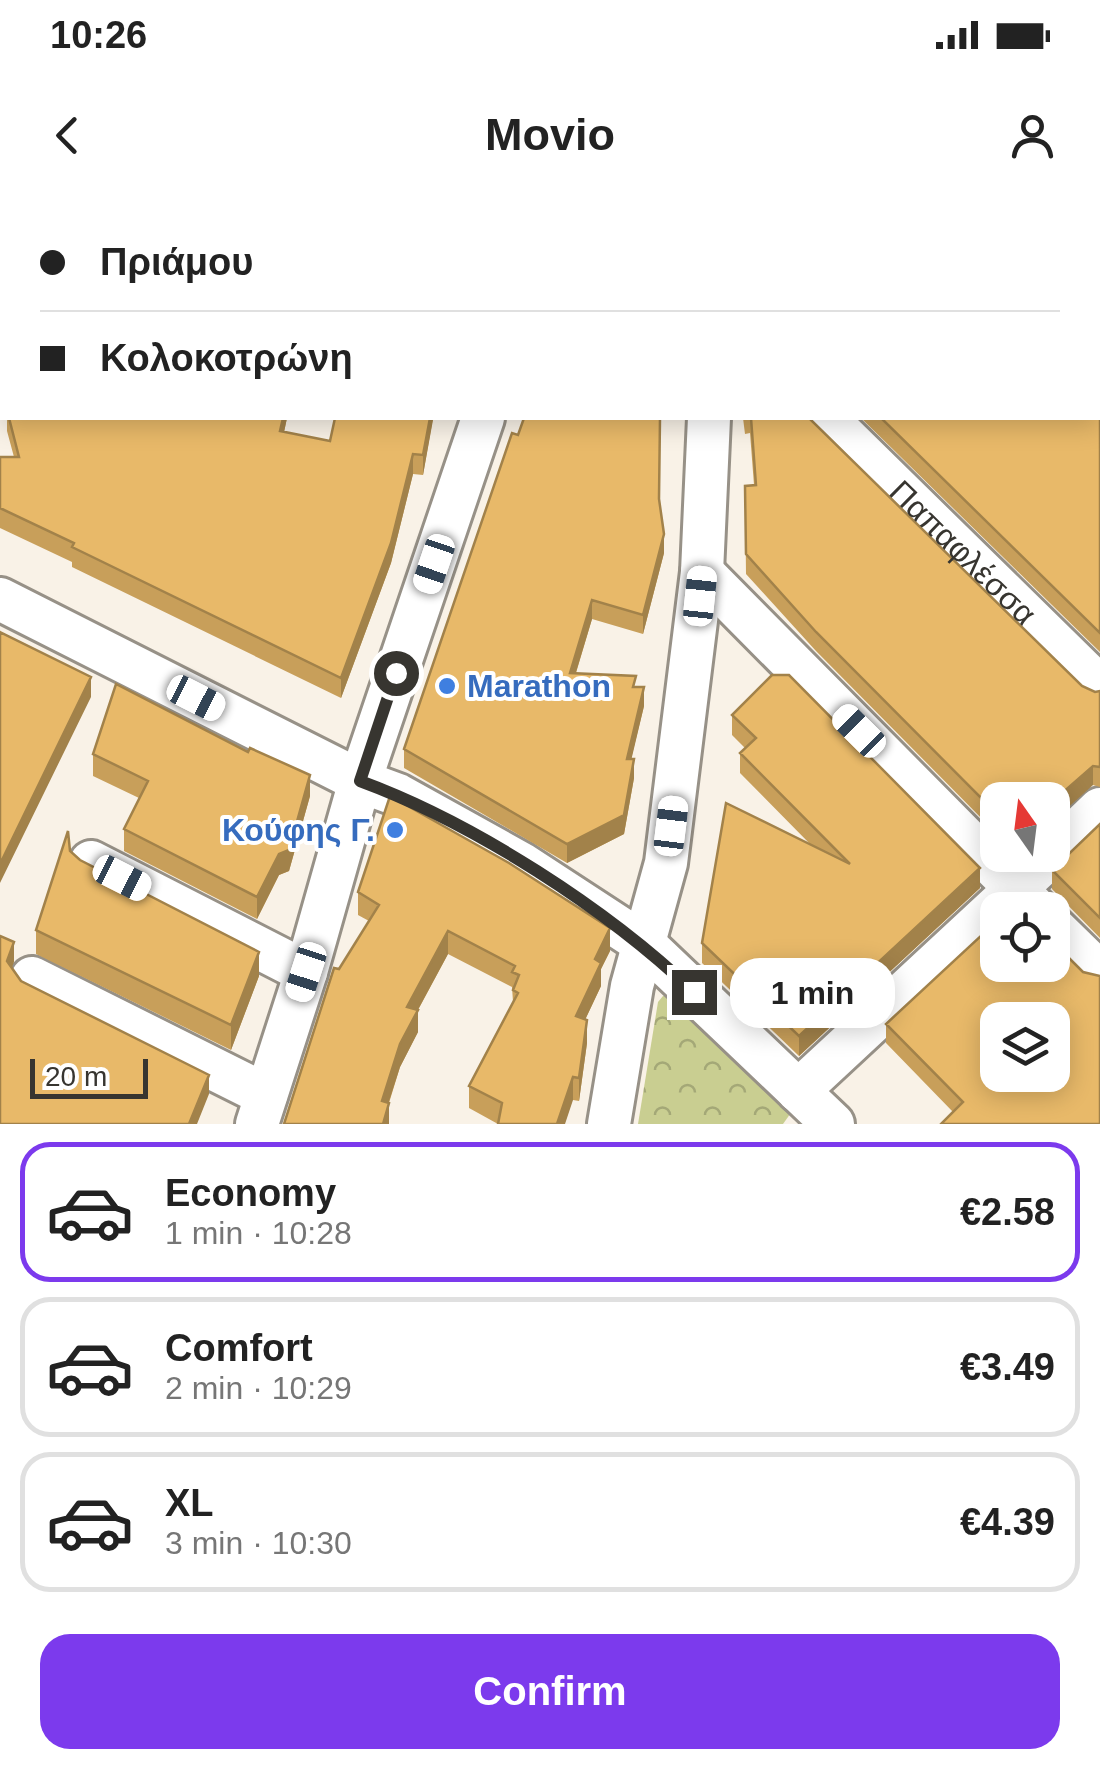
<!DOCTYPE html>
<meta charset="utf-8">
<style>
body{margin:0;font-family:Arial,sans-serif;background:#f2f2f2;color:#222;height:100vh;display:flex;flex-direction:column;font-size:38px;white-space:nowrap}
*{box-sizing:border-box;margin:0}
p{font-size:32px;color:#767676}
.icon{flex:none;width:55px;height:55px;fill:none;stroke:currentColor;stroke-width:2;stroke-linecap:round;stroke-linejoin:round}
.map{position:relative;height:924px;overflow:hidden}
.side{display:flex;flex-direction:column;background:#fff;flex:1}
.side>*{flex:none}
.top-card{position:absolute;left:0px;top:0px;width:1100px;height:220px;box-shadow:0 5px 25px #0003;display:grid;align-content:center;height:220px;padding:0 40px;background:#fff}
.needle{width:65px;rotate:346deg}
.tools{position:absolute;left:980px;top:582px;display:grid;gap:20px}
.tools a{display:grid;place-items:center;width:90px;height:90px;border-radius:20px;background:#fff;box-shadow:0 5px 25px #0003;font-size:50px}
.scale{position:absolute;left:30px;bottom:25px;width:118px;box-sizing:border-box;padding-left:10px;border:5px solid #373530;border-top:0;font-size:28px;line-height:35px;white-space:nowrap;color:#373530;-webkit-text-stroke:8px #fff;paint-order:stroke}
.end{position:absolute;width:45px;height:45px;margin:-22px;border:12px solid #373530;background:#fff;box-shadow:0 0 0 5px #fff}
.from{border-radius:50%}
.bubble{position:absolute;height:70px;border-radius:30px;background:#fff;box-shadow:0 5px 25px #0003;font-size:32px;font-weight:600;line-height:70px;text-align:center}
.car{position:absolute;width:30px;height:60px;margin:-30px -15px;border-radius:12px;box-shadow:0 0 8px 2px #0007;background:linear-gradient(#fff 24%,#345 0 40%,#fff 0 76%,#345 0 86%,#fff 0)}
.top-card b{display:flex;align-items:center;gap:35px;height:95px;font-size:38px}
.top-card b+b{border-top:2px solid #e0e0e0}
.top-card i{width:25px;height:25px;background:#222}
ul{padding:18px 0 0;list-style:none}
li{display:flex;align-items:center;gap:30px;height:140px;margin:0 20px 15px;padding:0 20px;border:5px solid #e0e0e0;border-radius:30px}
li div{flex:1}
li b{display:block;font-size:38px}
li em{font-style:normal;font-weight:600}
li.selected{border-color:#7c3aed}
li>.icon{width:90px;height:90px;stroke-width:1.5}
.primary-button{display:flex;gap:20px;margin-top:auto;padding:20px 40px}
.primary-button a{flex:1;height:115px;border-radius:30px;background:#7c3aed;color:#fff;font-size:40px;font-weight:600;line-height:115px;text-align:center}
.status{display:flex;justify-content:space-between;align-items:center;height:70px;padding:0 50px;background:#fff;direction:ltr}
.status svg{height:28px;fill:currentColor}
header{display:flex;justify-content:space-between;align-items:center;height:130px;padding:0 40px;background:#fff;font-size:45px;font-weight:600}
.map>svg:first-child{display:block}
.forest{fill:url(#forest-crowns)}
.lines{fill:none;stroke-linecap:round;stroke-linejoin:round}
.minor-casing{stroke:#979187;stroke-width:48}
.minor{stroke:#fff;stroke-width:42}
.wall{fill:#c89f5a}
.shaded-wall{fill:#a2824a}
.building{fill:#e8b969;stroke:#a2824a;stroke-width:2.5;fill-rule:evenodd}
.route{stroke:#373530;stroke-width:12}
.shop-dot{fill:#3f7fe0;stroke:#fff;stroke-width:4}
.labels{text-anchor:middle;dominant-baseline:central;stroke-width:8;stroke-linejoin:round;paint-order:stroke}
.street-label{font-size:32px;fill:#373530;stroke:#fff}
.shop-label{font-size:32px;font-weight:bold;fill:#366cbe;stroke:#fff;text-anchor:start}
</style>
<div class="status"><b>10:26</b><svg viewBox="0 0 49 12"><path d="M0 12V9h3v3zM5 12V6h3v6zM10 12V3h3v9zM15 12V0h3v12zM26 1h20v11H26zM47 4h2v5h-2z"/></svg></div>
<header><svg class="icon" aria-label="back" viewBox="0 0 24 24"><path d="M15 5l-7 7 7 7"/></svg>Movio<svg class="icon" aria-label="person" viewBox="0 0 24 24"><circle cx="12" cy="8" r="4"/><path d="M4 21q1-7 8-7t8 7"/></svg></header>
<div class="map">
<svg width="1100" height="924" viewBox="0 0 1100 924">
<defs>
<pattern id="forest-crowns" width="20" height="18" patternUnits="userSpaceOnUse" patternTransform="scale(2.5)"><rect width="20" height="18" fill="#c9ce91"/><path d="M2 6a3 3 0 1 1 6 0M12 15a3 3 0 1 1 6 0" fill="none" stroke="#a4a877"/></pattern>
</defs>
<rect width="100%" height="100%" fill="#f9f2e7"/>
<path class="forest" d="M663 796H670L793 910 783 924H638L658 802Z"/>
<g class="lines">
<g class="minor-casing">
<g id="minor">
<path d="M693 0V2"/>
<path d="M954 0 957 2"/>
<path d="M554 2V0"/>
<path d="M0 87 2 88"/>
<path d="M1098 143 1100 146"/>
<path id="s1" d="M826 218 1100 487"/>
<path d="M702 372 1037 710"/>
<path d="M0 399 360 581 398 595 522 664 643 743 833 924"/>
<path d="M1052 655 1100 609"/>
<path d="M91 662 306 772"/>
<path d="M1052 726 1100 773"/>
<path d="M32 778 266 895"/>
<path d="M798 891 1052 655"/>
<path d="M257 924 306 772 360 581 483 218"/>
<path d="M609 924 632 786 666 663 702 372 709 218"/>
</g>
</g>
<use href="#minor" class="minor"/>
</g>
<path class="wall" d="M736 0H831L833 2H738Z
M1100 0V121H1098V2Z
M1100 149V452L861 218H1098Z
M7 218H287L284 232 330 241 433 218 423 275 413 274 391 363 341 498 72 367V362L0 328V257H14L7 231Z
M743 218H809L1082 486 1095 492 1100 491V587L1093 585 998 600V635L816 451 746 374 745 286 754 285 750 233 745 234Z
M518 235 659 300 664 353 643 434 592 419 576 473 636 487 644 506 631 559 634 578 624 634 567 663 404 568V549Z
M732 515 980 688 799 856 702 763V743L811 645 740 573V553L745 548 732 535Z
M93 554 310 596 289 671 279 675 257 719 124 651V629L139 598 93 576Z
M1100 624V738L1052 689V670Z
M70 651 80 660 259 776 231 850 36 754V730Z
M358 692 610 751 601 769V786L585 820 587 843 579 901 573 900 498 924 469 908V886L513 802 512 787 448 754 418 810V832L400 867 389 903V924L339 769 369 721 358 715Z
M1083 772 953 912 886 843V824Z"/>
<path class="shaded-wall" d="M283 218H287L280 251V231Z
M430 218H433V220L423 275V255Z
M413 254V274L391 363 341 498V478Z
M664 334V353L643 434V415Z
M592 400V419L570 492V473Z
M91 477V497L0 683V664Z
M644 487V506L627 578V559Z
M634 559V578L624 634 567 663V644Z
M1093 566V585L1052 622V602Z
M310 575V596L289 671 279 675 257 719V697Z
M980 668V688L799 856V836Z
M610 728V751L601 769V786L576 839V816L595 759Z
M448 731V754L407 830V807Z
M14 742V762L7 780V761Z
M259 752V776L231 850V825Z
M418 810V832L400 867 382 923V901L400 844Z
M587 820V843L579 901V878Z
M209 875V894L197 924H189Z
M573 877V900L565 924H557Z
M389 903V924H383Z"/>
<path class="building" d="M28 0H116V2H27Z
M195 0H324V2H194Z
M395 0H497L496 2H394Z
M586 0H648V2H585Z
M751 0H831L833 2H754Z
M866 0H939L943 2H863Z
M972 0H1100V101L1098 102V2H967Z
M1098 149H1100V433L881 218H1098Z
M9 218H283L280 231 330 241 335 218H430L423 255 413 254 391 343 341 478 72 347 74 343 0 308V257H19Z
M524 218H660L659 299 664 334 643 415 592 400 570 473 636 476 633 487H644L627 559H634L624 615 567 644 404 549 512 233 518 235Z
M751 218H809L1082 486 1095 492 1100 491V567L1093 566 1052 602V600H998V615L816 432 746 354 745 286 756 285Z
M0 432 91 477 0 664Z
M772 475H789L980 668 799 836 702 743 726 603 850 664 740 553 756 538 732 515Z
M116 484 248 552 250 548 310 575 289 650 279 654 257 697 124 629 148 581 93 554Z
M390 596 509 663 610 728 595 759 601 763 576 816 587 820 579 878 573 877 557 924H498L502 903 469 886 518 793 513 790 519 775 512 772 515 766 448 731 407 807 418 810 400 844 382 901 389 903 383 924H284L334 768 339 769 379 705 358 692Z
M1100 624V718L1052 670Z
M68 631 70 651 80 660 259 752 231 825 36 730Z
M1015 704 1021 710H1009Z
M998 720V765H1052V741L1083 772 1100 776V924H941L963 902 886 824ZM998 820H1052V875H998Z
M0 736 14 742 7 761 21 781 209 875 189 924H0Z"/>
<g class="lines">
<path class="route" d="M396 473 360 581C474 623 607 709 694 792"/>
</g>
<g class="shop-dot">
<circle cx="447" cy="486" r="10"/>
<circle cx="395" cy="630" r="10"/>
</g>
<g class="labels">
<g class="street-label">
<text stroke="none"><textPath href="#s1" startOffset="192">Παπαφλέσσα</textPath></text>
</g>
<g class="shop-label">
<text x="467" y="486">Marathon</text>
<text x="375" y="630" text-anchor="end">Κούφης Γ.</text>
</g>
</g>
</svg>
<div class="tools">
<a><svg class="needle" viewBox="-14 -14 28 28"><path d="M0-13l5 13h-10z" fill="#e53935"/><path d="M0 13l5-13h-10z" fill="#767676"/></svg></a>
<a><svg class="icon" aria-label="locate" viewBox="0 0 24 24"><circle cx="12" cy="12" r="6"/><path d="M12 2v4M12 18v4M2 12h4M18 12h4"/></svg></a>
<a><svg class="icon" aria-label="layers" viewBox="0 0 24 24"><path d="M12 4l9 5-9 5-9-5zM3 14l9 5 9-5"/></svg></a>
</div>
<div class="scale">20 m</div>
<i class="end from" style="left:396px;top:473px"></i>
<i class="end" style="left:694px;top:792px"></i>
<div class="bubble" style="left:730px;top:758px;width:165px">1 min</div>
<i class="car" style="left:434px;top:364px;rotate:199deg"></i>
<i class="car" style="left:700px;top:396px;rotate:6deg"></i>
<i class="car" style="left:196px;top:498px;rotate:117deg"></i>
<i class="car" style="left:859px;top:531px;rotate:315deg"></i>
<i class="car" style="left:671px;top:626px;rotate:7deg"></i>
<i class="car" style="left:122px;top:678px;rotate:117deg"></i>
<i class="car" style="left:306px;top:772px;rotate:198deg"></i>
<div class="top-card">
<b><i class="from"></i>Πριάμου</b>
<b><i></i>Κολοκοτρώνη</b>
</div>
</div>
<section class="side">
<ul>
<li class="selected"><svg class="icon" aria-label="car" viewBox="0 0 24 24"><path d="M5 17H2v-5l4-1 3-4h7l3 4 3 1v5h-3M9 17h6M6 11h13"/><circle cx="7" cy="17" r="2"/><circle cx="17" cy="17" r="2"/></svg><div><b>Economy</b><p>1 min · 10:28</p></div><em>€2.58</em></li>
<li><svg class="icon" aria-label="car" viewBox="0 0 24 24"><path d="M5 17H2v-5l4-1 3-4h7l3 4 3 1v5h-3M9 17h6M6 11h13"/><circle cx="7" cy="17" r="2"/><circle cx="17" cy="17" r="2"/></svg><div><b>Comfort</b><p>2 min · 10:29</p></div><em>€3.49</em></li>
<li><svg class="icon" aria-label="car" viewBox="0 0 24 24"><path d="M5 17H2v-5l4-1 3-4h7l3 4 3 1v5h-3M9 17h6M6 11h13"/><circle cx="7" cy="17" r="2"/><circle cx="17" cy="17" r="2"/></svg><div><b>XL</b><p>3 min · 10:30</p></div><em>€4.39</em></li>
</ul>
<div class="primary-button"><a>Confirm</a></div>
</section>
